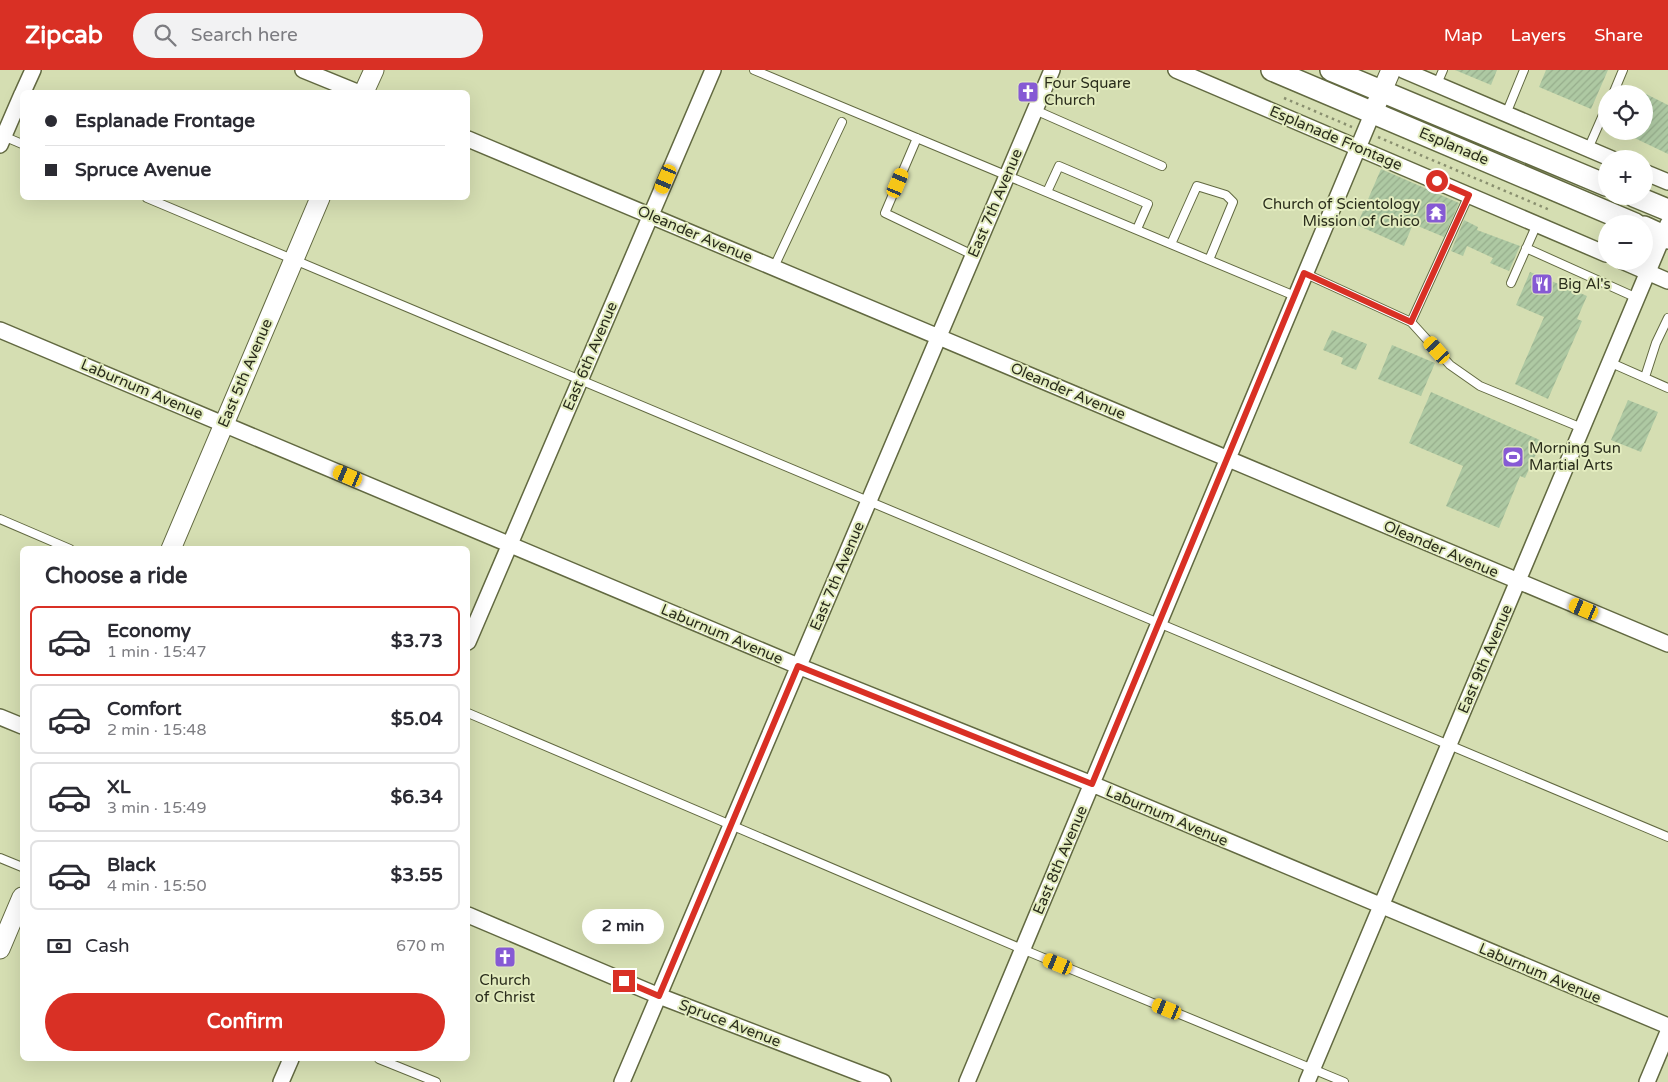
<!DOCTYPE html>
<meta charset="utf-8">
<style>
body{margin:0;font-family:"Varela Round",sans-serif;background:#f2f2f3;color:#2b2b33;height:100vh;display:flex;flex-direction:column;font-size:19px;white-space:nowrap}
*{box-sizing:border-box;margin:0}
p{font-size:16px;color:#7c7c81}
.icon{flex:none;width:28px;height:28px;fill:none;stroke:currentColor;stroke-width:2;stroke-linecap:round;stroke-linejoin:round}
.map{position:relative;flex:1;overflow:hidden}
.sheet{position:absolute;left:20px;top:476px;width:450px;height:515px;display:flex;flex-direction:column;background:#fff;border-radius:8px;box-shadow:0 5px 20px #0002}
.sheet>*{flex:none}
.guide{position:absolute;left:20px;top:20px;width:450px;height:110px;border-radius:8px;box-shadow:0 5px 20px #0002;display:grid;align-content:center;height:110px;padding:0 25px;background:#fff}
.controls{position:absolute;left:1598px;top:15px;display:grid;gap:10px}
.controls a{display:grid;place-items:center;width:55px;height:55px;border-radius:50%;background:#fff;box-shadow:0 5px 20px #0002;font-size:25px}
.end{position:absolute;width:22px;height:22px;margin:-11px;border:6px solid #d93025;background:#fff;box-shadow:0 0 0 2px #fff}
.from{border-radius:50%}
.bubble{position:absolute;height:35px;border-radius:18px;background:#fff;box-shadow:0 5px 20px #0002;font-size:16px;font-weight:700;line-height:35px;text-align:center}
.car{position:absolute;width:15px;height:30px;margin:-15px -8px;border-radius:6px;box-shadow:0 0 4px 1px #0007;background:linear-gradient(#f5c518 24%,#345 0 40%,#f5c518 0 76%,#345 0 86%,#f5c518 0)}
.guide b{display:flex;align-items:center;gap:18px;height:48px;font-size:19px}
.guide b+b{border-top:1px solid #e1e1e2}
.guide i{width:12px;height:12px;background:#2b2b33}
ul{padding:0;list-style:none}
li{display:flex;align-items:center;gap:15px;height:70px;margin:0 10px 8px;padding:0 15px;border:2px solid #e1e1e2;border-radius:8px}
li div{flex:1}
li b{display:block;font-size:19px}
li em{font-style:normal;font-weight:700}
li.selected{border-color:#d93025}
li>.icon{width:45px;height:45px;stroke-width:1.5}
h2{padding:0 25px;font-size:22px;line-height:60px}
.pay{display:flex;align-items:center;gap:12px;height:55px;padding:0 25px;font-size:19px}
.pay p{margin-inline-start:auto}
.primary-button{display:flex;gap:10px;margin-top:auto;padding:10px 25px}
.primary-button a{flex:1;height:58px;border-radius:30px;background:#d93025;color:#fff;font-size:20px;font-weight:700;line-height:58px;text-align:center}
header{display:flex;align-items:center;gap:30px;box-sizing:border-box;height:70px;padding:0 25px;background:#d93025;color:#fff}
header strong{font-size:24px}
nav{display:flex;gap:28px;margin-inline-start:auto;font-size:18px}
.search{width:350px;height:45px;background:#f2f2f3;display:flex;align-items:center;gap:12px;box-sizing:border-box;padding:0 18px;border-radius:28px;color:#7c7c81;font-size:19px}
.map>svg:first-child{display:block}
.building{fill:url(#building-hatch)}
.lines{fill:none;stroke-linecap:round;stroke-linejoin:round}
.service-casing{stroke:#626941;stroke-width:10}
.minor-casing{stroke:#626941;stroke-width:18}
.tertiary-casing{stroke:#626941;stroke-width:21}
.secondary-casing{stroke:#626941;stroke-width:24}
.path{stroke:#898f6f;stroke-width:2.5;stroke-dasharray:2.5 4;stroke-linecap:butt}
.service{stroke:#fff;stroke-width:8}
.minor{stroke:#fff;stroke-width:15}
.tertiary{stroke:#fff;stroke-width:19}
.secondary{stroke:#fff;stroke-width:21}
.route{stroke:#d93025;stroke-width:6}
.labels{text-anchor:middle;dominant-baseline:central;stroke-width:4;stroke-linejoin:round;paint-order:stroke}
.poi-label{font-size:15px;fill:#2a2d1c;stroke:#e3ecbf;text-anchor:start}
.street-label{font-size:15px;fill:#2a2d1c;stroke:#e3ecbf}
</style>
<header>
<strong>Zipcab</strong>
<div class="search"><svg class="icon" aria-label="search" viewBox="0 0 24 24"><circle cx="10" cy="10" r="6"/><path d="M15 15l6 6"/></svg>Search here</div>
<nav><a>Map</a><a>Layers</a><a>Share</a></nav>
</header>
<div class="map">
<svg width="1668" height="1012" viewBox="0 0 1668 1012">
<defs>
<pattern id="building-hatch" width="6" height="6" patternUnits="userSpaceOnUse" patternTransform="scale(1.25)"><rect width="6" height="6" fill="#aec9a3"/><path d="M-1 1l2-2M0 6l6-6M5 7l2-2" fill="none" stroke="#96ad8c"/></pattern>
</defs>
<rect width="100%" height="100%" fill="#d5deb2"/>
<path class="building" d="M1455 0H1497L1491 15Z
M1546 0H1608L1591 39 1539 17Z
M1644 23 1668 35V84L1620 61H1644Z
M1381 99 1459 133 1444 167 1413 154 1404 176 1357 155Z
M1464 150 1478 157 1477 160 1520 176 1509 201 1490 193 1493 188 1467 176 1463 186 1451 181Z
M1530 202 1587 226 1577 249 1582 251 1548 329 1515 314 1544 247 1516 235Z
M1332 260 1367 274 1356 300 1341 294 1343 288 1323 280Z
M1392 275 1435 293 1421 326 1378 309Z
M1431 322 1542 371 1525 408 1520 406 1499 458 1446 436 1463 396 1409 373Z
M1628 330 1658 342 1641 382 1611 370Z"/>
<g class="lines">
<g class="service-casing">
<path id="service" d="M754 0 1295 226
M1437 14 1443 0
M1613 24 1623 0
M1035 40 1162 96
M1506 44 1524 0
M1 65 22 74
M917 68 885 143 973 185
M1588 79 1606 38
M1047 122 1059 96 1148 134 1137 159
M147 128 1668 767
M1171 174 1197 116 1226 125 1233 132 1209 190
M1526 178 1637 228
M774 197 842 52
M1304 203 1411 252 1450 295 1480 316 1582 358
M1511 213 1537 154
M1411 252 1469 125
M1609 292 1668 318
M1645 307 1656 273 1668 248
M0 449 70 479
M468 643 1022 879 1344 1012
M0 788 22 797
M379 989 436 1012"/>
</g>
<g class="minor-casing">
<path id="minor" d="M303 0 357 22
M1176 0 1606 184
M1403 0 1612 89
M23 22 33 0
M468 69 1668 574
M0 75 22 24
M1644 102 1668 112
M1622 191 1668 211
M0 260 798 596 1092 714 1668 956
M468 572 713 0
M0 647 22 656
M468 845 659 926 883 1012
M281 1012 291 989
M622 1012 1052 0
M967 1012 1373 42
M1307 1012 1668 154
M1647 1012 1668 962"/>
</g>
<g class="tertiary-casing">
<path id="tertiary" d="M364 22 374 0
M1373 42 1391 0
M171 479 320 128
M0 879 22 827"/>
</g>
<g class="secondary-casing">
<path id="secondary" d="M1272 0 1635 154
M1331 0 1606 115
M1634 126 1668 140
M1644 157 1668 168"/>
</g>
<path class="path" d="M1284 28 1352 57
M1378 67 1550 140"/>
<use href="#service" class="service"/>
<use href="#minor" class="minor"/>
<use href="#tertiary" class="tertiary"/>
<use href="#secondary" class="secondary"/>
</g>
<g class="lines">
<path class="route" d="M624 911 659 926 798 596 1092 714 1304 203 1411 252 1469 125 1437 111"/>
</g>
<defs>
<g id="church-square" transform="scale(1.125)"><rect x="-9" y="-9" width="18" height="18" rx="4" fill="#865ad4" stroke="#e3ecbf"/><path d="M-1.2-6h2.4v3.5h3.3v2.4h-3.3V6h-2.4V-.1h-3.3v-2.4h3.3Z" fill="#fff"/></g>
<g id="temple-square" transform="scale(1.125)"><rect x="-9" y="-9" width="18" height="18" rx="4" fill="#865ad4" stroke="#e3ecbf"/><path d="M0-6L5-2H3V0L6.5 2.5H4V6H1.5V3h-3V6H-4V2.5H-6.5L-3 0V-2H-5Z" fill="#fff"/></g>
<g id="restaurant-square" transform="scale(1.125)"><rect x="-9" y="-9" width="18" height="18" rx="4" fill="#865ad4" stroke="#e3ecbf"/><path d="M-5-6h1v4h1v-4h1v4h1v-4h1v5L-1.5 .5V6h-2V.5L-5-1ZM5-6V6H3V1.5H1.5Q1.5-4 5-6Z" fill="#fff"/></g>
<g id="stadium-square" transform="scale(1.125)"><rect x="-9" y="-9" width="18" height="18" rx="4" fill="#865ad4" stroke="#e3ecbf"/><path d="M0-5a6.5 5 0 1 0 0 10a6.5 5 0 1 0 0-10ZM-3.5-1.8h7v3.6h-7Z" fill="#fff"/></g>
</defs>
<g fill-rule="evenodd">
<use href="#church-square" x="1028" y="22"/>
<use href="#temple-square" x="1436" y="143"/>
<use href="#restaurant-square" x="1542" y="214"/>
<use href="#stadium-square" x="1513" y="387"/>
<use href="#church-square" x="505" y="887"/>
</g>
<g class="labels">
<g class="poi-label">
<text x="1044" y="13">Four Square<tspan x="1044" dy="17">Church</tspan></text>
<text x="1420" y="134" text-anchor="end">Church of Scientology<tspan x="1420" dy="17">Mission of Chico</tspan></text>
<text x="1558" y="214">Big Al's</text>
<text x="1529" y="378">Morning Sun<tspan x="1529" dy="17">Martial Arts</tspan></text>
<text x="505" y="910" text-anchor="middle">Church<tspan x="505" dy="17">of Christ</tspan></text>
</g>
<g class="street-label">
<text transform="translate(1336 68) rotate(23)">Esplanade Frontage</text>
<text transform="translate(1454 76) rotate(23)">Esplanade</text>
<text transform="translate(995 133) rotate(-67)">East 7th Avenue</text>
<text transform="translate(695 164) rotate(23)">Oleander Avenue</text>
<text transform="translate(590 286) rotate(-67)">East 6th Avenue</text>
<text transform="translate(245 303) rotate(-67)">East 5th Avenue</text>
<text transform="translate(142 319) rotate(23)">Laburnum Avenue</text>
<text transform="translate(1068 321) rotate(23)">Oleander Avenue</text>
<text transform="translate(1441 479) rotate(23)">Oleander Avenue</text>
<text transform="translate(837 506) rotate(-67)">East 7th Avenue</text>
<text transform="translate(722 564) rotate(23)">Laburnum Avenue</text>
<text transform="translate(1485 589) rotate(-67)">East 9th Avenue</text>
<text transform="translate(1167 746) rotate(23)">Laburnum Avenue</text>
<text transform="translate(1060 790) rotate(-67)">East 8th Avenue</text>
<text transform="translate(1540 903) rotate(23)">Laburnum Avenue</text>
<text transform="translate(730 953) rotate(21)">Spruce Avenue</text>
</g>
</g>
</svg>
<div class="controls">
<a><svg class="icon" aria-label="locate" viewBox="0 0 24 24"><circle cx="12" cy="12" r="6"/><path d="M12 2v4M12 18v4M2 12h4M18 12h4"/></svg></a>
<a>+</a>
<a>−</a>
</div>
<i class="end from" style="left:1437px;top:111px"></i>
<i class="end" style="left:624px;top:911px"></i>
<div class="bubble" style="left:582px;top:839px;width:82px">2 min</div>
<i class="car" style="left:666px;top:109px;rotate:203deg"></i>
<i class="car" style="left:898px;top:113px;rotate:23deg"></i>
<i class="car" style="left:1437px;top:280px;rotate:318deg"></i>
<i class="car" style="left:348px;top:406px;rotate:293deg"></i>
<i class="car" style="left:1584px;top:539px;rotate:293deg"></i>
<i class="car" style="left:1058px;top:894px;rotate:292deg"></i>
<i class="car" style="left:1167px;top:939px;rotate:292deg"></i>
<div class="guide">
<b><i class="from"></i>Esplanade Frontage</b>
<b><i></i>Spruce Avenue</b>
</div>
<section class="sheet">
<h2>Choose a ride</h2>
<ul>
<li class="selected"><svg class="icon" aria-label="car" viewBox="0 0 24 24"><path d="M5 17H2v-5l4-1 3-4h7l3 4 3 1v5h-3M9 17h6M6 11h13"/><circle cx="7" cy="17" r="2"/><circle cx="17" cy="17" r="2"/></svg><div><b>Economy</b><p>1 min · 15:47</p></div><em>$3.73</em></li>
<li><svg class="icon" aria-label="car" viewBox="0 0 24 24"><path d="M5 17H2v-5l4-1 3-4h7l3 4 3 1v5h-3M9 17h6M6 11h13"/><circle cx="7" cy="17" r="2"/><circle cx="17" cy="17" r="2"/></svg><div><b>Comfort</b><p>2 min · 15:48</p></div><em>$5.04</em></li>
<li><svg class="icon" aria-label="car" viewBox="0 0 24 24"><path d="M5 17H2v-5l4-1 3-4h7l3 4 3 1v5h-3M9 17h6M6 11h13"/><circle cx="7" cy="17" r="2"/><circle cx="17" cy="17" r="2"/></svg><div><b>XL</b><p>3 min · 15:49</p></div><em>$6.34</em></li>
<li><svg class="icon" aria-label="car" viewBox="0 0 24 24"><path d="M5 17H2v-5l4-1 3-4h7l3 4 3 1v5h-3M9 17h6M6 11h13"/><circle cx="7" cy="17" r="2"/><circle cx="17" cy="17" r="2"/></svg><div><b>Black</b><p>4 min · 15:50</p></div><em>$3.55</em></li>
</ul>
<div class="pay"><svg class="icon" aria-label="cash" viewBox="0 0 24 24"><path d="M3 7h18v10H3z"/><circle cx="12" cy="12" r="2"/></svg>Cash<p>670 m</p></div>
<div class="primary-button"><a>Confirm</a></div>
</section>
</div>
